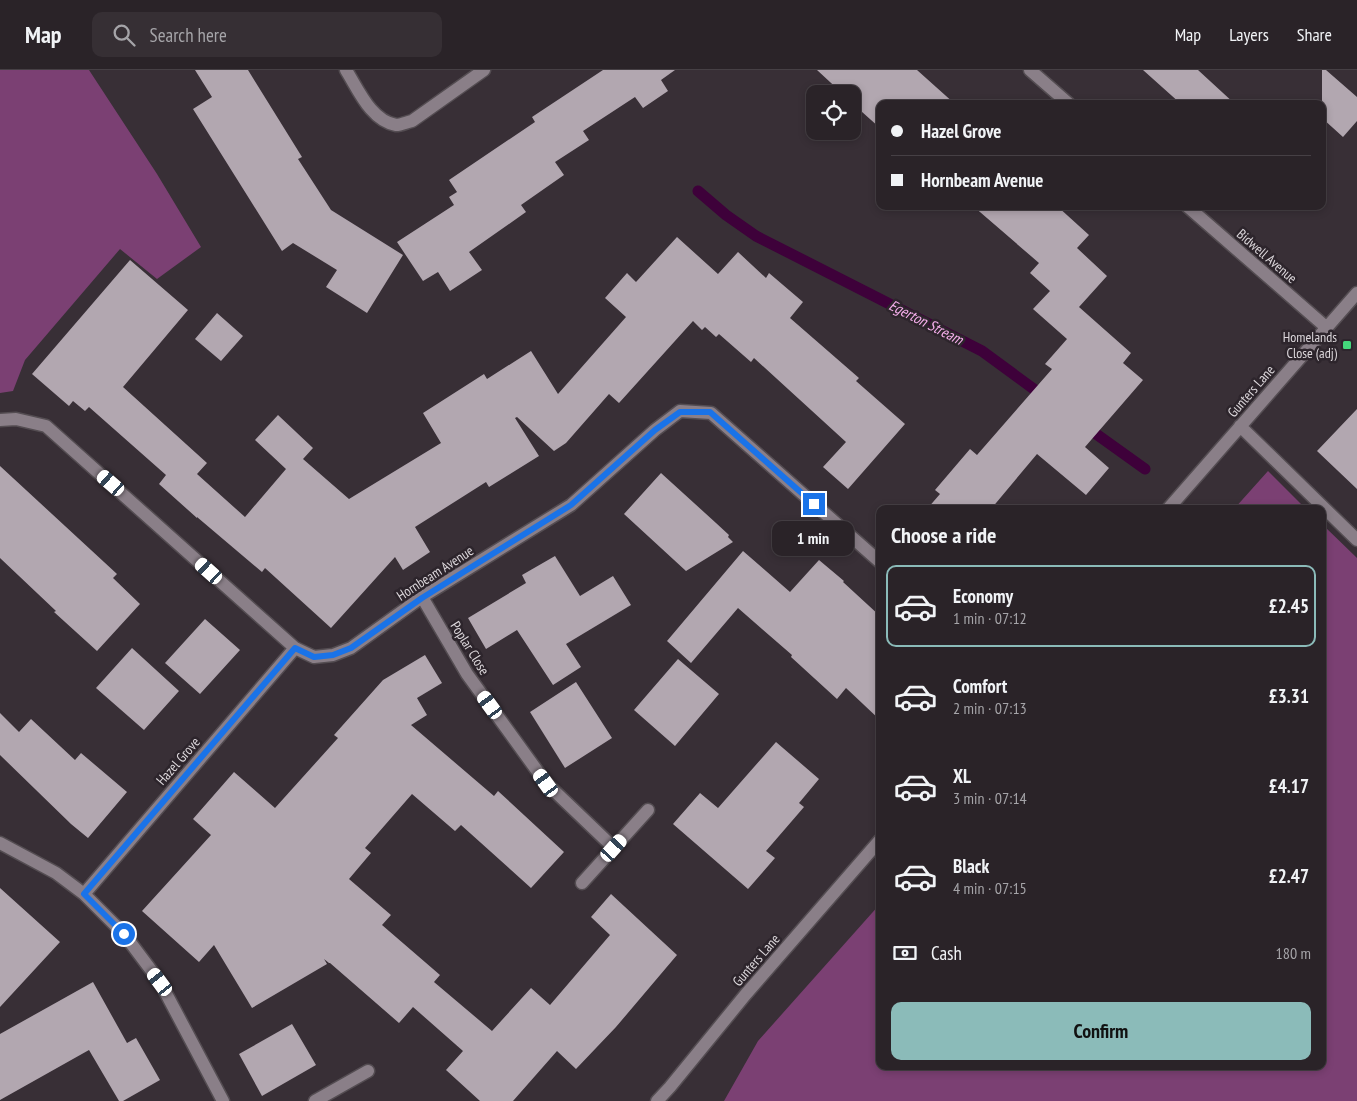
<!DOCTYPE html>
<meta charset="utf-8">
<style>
body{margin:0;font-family:"PT Sans Narrow",sans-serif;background:#362f34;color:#f1f3f6;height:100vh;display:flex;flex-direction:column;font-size:19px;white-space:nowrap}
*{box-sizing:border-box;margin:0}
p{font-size:16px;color:#a5a4a8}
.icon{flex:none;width:28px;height:28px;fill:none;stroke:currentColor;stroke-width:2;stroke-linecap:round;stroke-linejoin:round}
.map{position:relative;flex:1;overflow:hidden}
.drawer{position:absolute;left:876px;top:435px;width:450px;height:565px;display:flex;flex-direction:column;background:#2a2328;border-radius:10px;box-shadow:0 2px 8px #0003,0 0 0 1px #464045}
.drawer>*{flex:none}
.hud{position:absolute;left:876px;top:30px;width:450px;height:110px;border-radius:10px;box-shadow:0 2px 8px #0003,0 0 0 1px #464045;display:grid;align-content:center;height:110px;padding:0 15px;background:#2a2328}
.fabs{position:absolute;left:806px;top:15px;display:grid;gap:10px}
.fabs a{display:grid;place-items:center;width:55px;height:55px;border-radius:10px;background:#2a2328;box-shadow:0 2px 8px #0003,0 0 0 1px #464045;font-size:25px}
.end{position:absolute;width:22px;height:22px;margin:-11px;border:6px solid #1a73e8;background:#fff;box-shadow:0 0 0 2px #fff}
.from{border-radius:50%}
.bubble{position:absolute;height:35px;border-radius:10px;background:#2a2328;box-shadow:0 2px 8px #0003,0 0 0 1px #464045;font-size:16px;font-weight:700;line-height:35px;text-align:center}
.car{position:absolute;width:15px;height:30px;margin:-15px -8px;border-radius:6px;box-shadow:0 0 4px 1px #0007;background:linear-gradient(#fff 24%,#345 0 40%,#fff 0 76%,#345 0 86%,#fff 0)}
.hud b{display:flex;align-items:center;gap:18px;height:48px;font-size:19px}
.hud b+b{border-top:1px solid #464045}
.hud i{width:12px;height:12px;background:#f1f3f6}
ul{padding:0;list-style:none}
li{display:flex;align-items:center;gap:15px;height:82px;margin:0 10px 8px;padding:0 5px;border:2px solid transparent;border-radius:10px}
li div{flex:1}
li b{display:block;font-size:19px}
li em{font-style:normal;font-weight:700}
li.selected{border-color:#8bbbb9}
li>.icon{width:45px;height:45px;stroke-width:1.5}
h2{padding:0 15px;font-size:22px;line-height:60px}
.pay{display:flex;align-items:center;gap:12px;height:55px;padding:0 15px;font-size:19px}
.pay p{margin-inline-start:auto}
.button{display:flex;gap:10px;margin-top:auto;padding:10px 15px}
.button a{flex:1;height:58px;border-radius:10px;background:#8bbbb9;color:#111;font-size:20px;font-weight:700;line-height:58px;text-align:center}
header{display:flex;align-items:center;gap:30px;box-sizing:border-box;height:70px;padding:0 25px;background:#2a2328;border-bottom:1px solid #464045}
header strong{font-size:24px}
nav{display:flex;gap:28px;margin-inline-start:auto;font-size:18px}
.search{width:350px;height:45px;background:#362f34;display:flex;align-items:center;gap:12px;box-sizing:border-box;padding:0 18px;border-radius:10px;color:#a5a4a8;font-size:19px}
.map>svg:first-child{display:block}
.green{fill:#7b4073}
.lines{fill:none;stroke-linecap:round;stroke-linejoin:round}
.stream{stroke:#3e013a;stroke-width:11}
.building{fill:#b2a7b0}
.minor-casing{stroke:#544d52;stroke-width:15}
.minor{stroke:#8a7f88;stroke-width:12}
.route{stroke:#1a73e8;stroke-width:6}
.poi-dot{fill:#44d77b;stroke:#2d252c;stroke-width:2}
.labels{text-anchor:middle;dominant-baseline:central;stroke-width:5;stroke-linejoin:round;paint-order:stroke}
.street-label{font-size:14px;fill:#dcd7db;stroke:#2d252c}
.poi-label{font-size:14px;fill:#dcd7db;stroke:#2d252c;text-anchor:end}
.water-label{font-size:15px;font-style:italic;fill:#f6afec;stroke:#2d252c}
</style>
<header>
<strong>Map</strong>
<div class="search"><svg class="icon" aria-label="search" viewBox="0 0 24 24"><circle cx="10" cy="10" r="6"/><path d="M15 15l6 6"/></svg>Search here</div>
<nav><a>Map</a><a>Layers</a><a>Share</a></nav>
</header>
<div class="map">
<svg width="1357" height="1031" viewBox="0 0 1357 1031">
<rect width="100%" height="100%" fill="#382f36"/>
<path class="green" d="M0 0H89L157 104 201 177 157 209 120 179 25 290 13 321 0 323Z
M1268 401 1306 439H1234Z
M1323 455 1357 488V1031H724L758 971 880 834V996H1322Z"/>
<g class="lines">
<path class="stream" d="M698 121 726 145 756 166 982 281 1046 328
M1085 356 1145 399"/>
</g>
<path class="building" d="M195 0H248L302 87 298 89 331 140 403 185 367 243 326 217 337 200 293 173 282 181 193 39 212 27Z
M603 0H675L661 10 668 21 643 38 635 27 583 61 589 70 555 92 564 105 521 135 526 142 469 182 482 200 450 221 438 202 423 211 397 172 454 135 449 127 457 122 449 110 535 52 532 47Z
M817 0H917L955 34H880V58L852 33V24H843Z
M1143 0H1198L1235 34H1181Z
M1322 0H1326L1357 27V51L1343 67 1322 48Z
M973 136H1057L1089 165 1077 178 1107 206 1079 237 1131 283 1123 293 1143 310 1085 377 1109 398 1086 425 1037 384 991 439H927L940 424 935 420 970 379 977 385 1052 299 1045 294 1067 269 1033 239 1050 221 1030 203 1039 193Z
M677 167 718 204 738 182 766 208 769 203 803 232 790 248 859 308 856 311 905 354 848 419 823 397 846 372 754 288 751 292 719 264 716 267 705 257 702 260 693 251 619 333 609 324 566 373 554 381 517 347 515 348 539 386 489 417 486 412 415 457 430 482 403 500 395 487 331 558 265 498 262 502 197 447V448L159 414 166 405 89 337 85 341 73 331 69 336 32 304 130 190 188 240 123 317 207 393 197 404 245 447 286 399 255 370 278 345 313 378 303 389 349 429 441 373 423 343 484 304 487 309 531 281 558 324 626 247 605 228 627 203 636 212Z
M217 243 243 266 221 291 195 269Z
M1357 339V419L1317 381Z
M0 396 117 504 113 508 140 534 97 581 54 542 56 541 0 488Z
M661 403 716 453 729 465 728 467 733 472 686 501 624 444Z
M743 481 790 522 819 490 844 511 843 512 880 546V650L846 618 837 629 791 587 792 585 738 538 691 593 667 571Z
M555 486 580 526 613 506 631 535 566 574 581 597 553 615 517 560 486 579 468 548 526 513 522 505Z
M205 549 240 580 200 624 165 593Z
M132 578 179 621 144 660 96 618Z
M425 585 442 613 417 628 427 645 411 655 494 726 498 721 564 782 531 818 461 755 455 761 412 724 365 778 371 783 349 809 391 845 382 855 440 905 434 912 492 961 531 918 550 935 610 865 591 847 611 824 677 885 616 957 576 999 557 981 513 1031H480L446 1000 463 981 413 937 399 953 330 893H329L324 889 327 894 252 938 214 875 199 892 142 841 211 765 193 749 234 702 275 738 338 668 334 665 383 610Z
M678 589 719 624 675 676 634 640Z
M576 612 612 668 565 698 530 642Z
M0 643 19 662 31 649 75 690 81 683 127 722 88 768 71 754 0 685Z
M776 672 819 709 799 733 804 737 766 781 775 788 748 819 673 754 700 723 718 738Z
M0 818 60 872 0 937Z
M93 912 127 973 136 968 160 1010 123 1031H119L89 980 0 1030V964Z
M292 954 316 995 262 1026 239 984Z"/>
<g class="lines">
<g class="minor-casing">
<path id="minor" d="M346 0C358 19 371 51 396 55 401 55 407 52 412 51L484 0
M1030 0 1069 34
M1187 136 1327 258
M0 350 16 349 46 356 295 578 314 587 333 585 351 578 422 527 571 435 655 360 680 341 711 343 880 492
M1240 356 1357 470
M1168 439 1357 223
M422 527 467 604 546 713 614 778
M0 773 56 803 84 824 124 864 160 912 223 1031
M582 813 648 740
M84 824 295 578
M315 1031 368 1001
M657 1031 670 1017 746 924 880 770"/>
</g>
<use href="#minor" class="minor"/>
</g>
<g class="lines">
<path class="route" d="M124 864 84 824 295 578 314 587 333 585 351 578 422 528 571 435 655 360 680 342H710L814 434"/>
</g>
<rect class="poi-dot" x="1342" y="270" width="10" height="10" rx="2.5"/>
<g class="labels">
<g class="street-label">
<text transform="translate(1267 186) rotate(41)">Bidwell Avenue</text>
<text transform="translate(1251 321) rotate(-49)">Gunters Lane</text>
<text transform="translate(435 503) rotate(-33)">Hornbeam Avenue</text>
<text transform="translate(470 578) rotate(58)">Poplar Close</text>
<text transform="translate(178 691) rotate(-49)">Hazel Grove</text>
<text transform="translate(756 890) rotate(-49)">Gunters Lane</text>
</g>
<g class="poi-label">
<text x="1337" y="267">Homelands<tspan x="1337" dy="16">Close (adj)</tspan></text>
</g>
<g class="water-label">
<text transform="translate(926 252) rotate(27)">Egerton Stream</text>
</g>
</g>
</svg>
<div class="fabs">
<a><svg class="icon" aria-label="locate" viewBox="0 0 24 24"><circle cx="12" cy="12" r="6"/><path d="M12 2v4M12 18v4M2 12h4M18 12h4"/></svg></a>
</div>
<i class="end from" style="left:124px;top:864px"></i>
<i class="end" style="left:814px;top:434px"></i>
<div class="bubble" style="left:772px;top:451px;width:82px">1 min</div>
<i class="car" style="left:111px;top:413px;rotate:311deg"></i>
<i class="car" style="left:209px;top:501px;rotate:312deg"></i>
<i class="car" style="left:490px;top:635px;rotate:324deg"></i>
<i class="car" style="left:546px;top:713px;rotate:324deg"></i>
<i class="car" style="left:614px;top:778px;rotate:42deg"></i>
<i class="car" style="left:160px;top:912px;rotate:323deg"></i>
<div class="hud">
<b><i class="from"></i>Hazel Grove</b>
<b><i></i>Hornbeam Avenue</b>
</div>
<section class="drawer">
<h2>Choose a ride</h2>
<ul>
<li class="selected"><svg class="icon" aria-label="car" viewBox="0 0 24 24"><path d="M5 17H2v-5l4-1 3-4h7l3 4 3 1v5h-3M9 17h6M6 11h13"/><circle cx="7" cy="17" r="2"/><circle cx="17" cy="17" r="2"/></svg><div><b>Economy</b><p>1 min · 07:12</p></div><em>£2.45</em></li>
<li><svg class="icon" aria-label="car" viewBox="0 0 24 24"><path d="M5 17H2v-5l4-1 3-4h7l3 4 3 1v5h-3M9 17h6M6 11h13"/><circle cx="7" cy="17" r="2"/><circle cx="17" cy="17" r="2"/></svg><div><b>Comfort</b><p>2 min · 07:13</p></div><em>£3.31</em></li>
<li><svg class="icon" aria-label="car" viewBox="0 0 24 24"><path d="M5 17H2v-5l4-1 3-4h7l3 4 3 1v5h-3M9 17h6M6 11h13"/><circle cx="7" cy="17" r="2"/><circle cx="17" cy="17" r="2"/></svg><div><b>XL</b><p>3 min · 07:14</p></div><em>£4.17</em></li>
<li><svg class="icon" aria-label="car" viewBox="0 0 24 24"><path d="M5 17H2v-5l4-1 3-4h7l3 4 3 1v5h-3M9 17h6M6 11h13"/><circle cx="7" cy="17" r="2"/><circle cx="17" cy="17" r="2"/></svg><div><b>Black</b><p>4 min · 07:15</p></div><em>£2.47</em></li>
</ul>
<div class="pay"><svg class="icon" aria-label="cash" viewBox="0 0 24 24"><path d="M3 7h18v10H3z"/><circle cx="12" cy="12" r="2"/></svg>Cash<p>180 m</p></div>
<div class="button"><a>Confirm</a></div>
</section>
</div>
